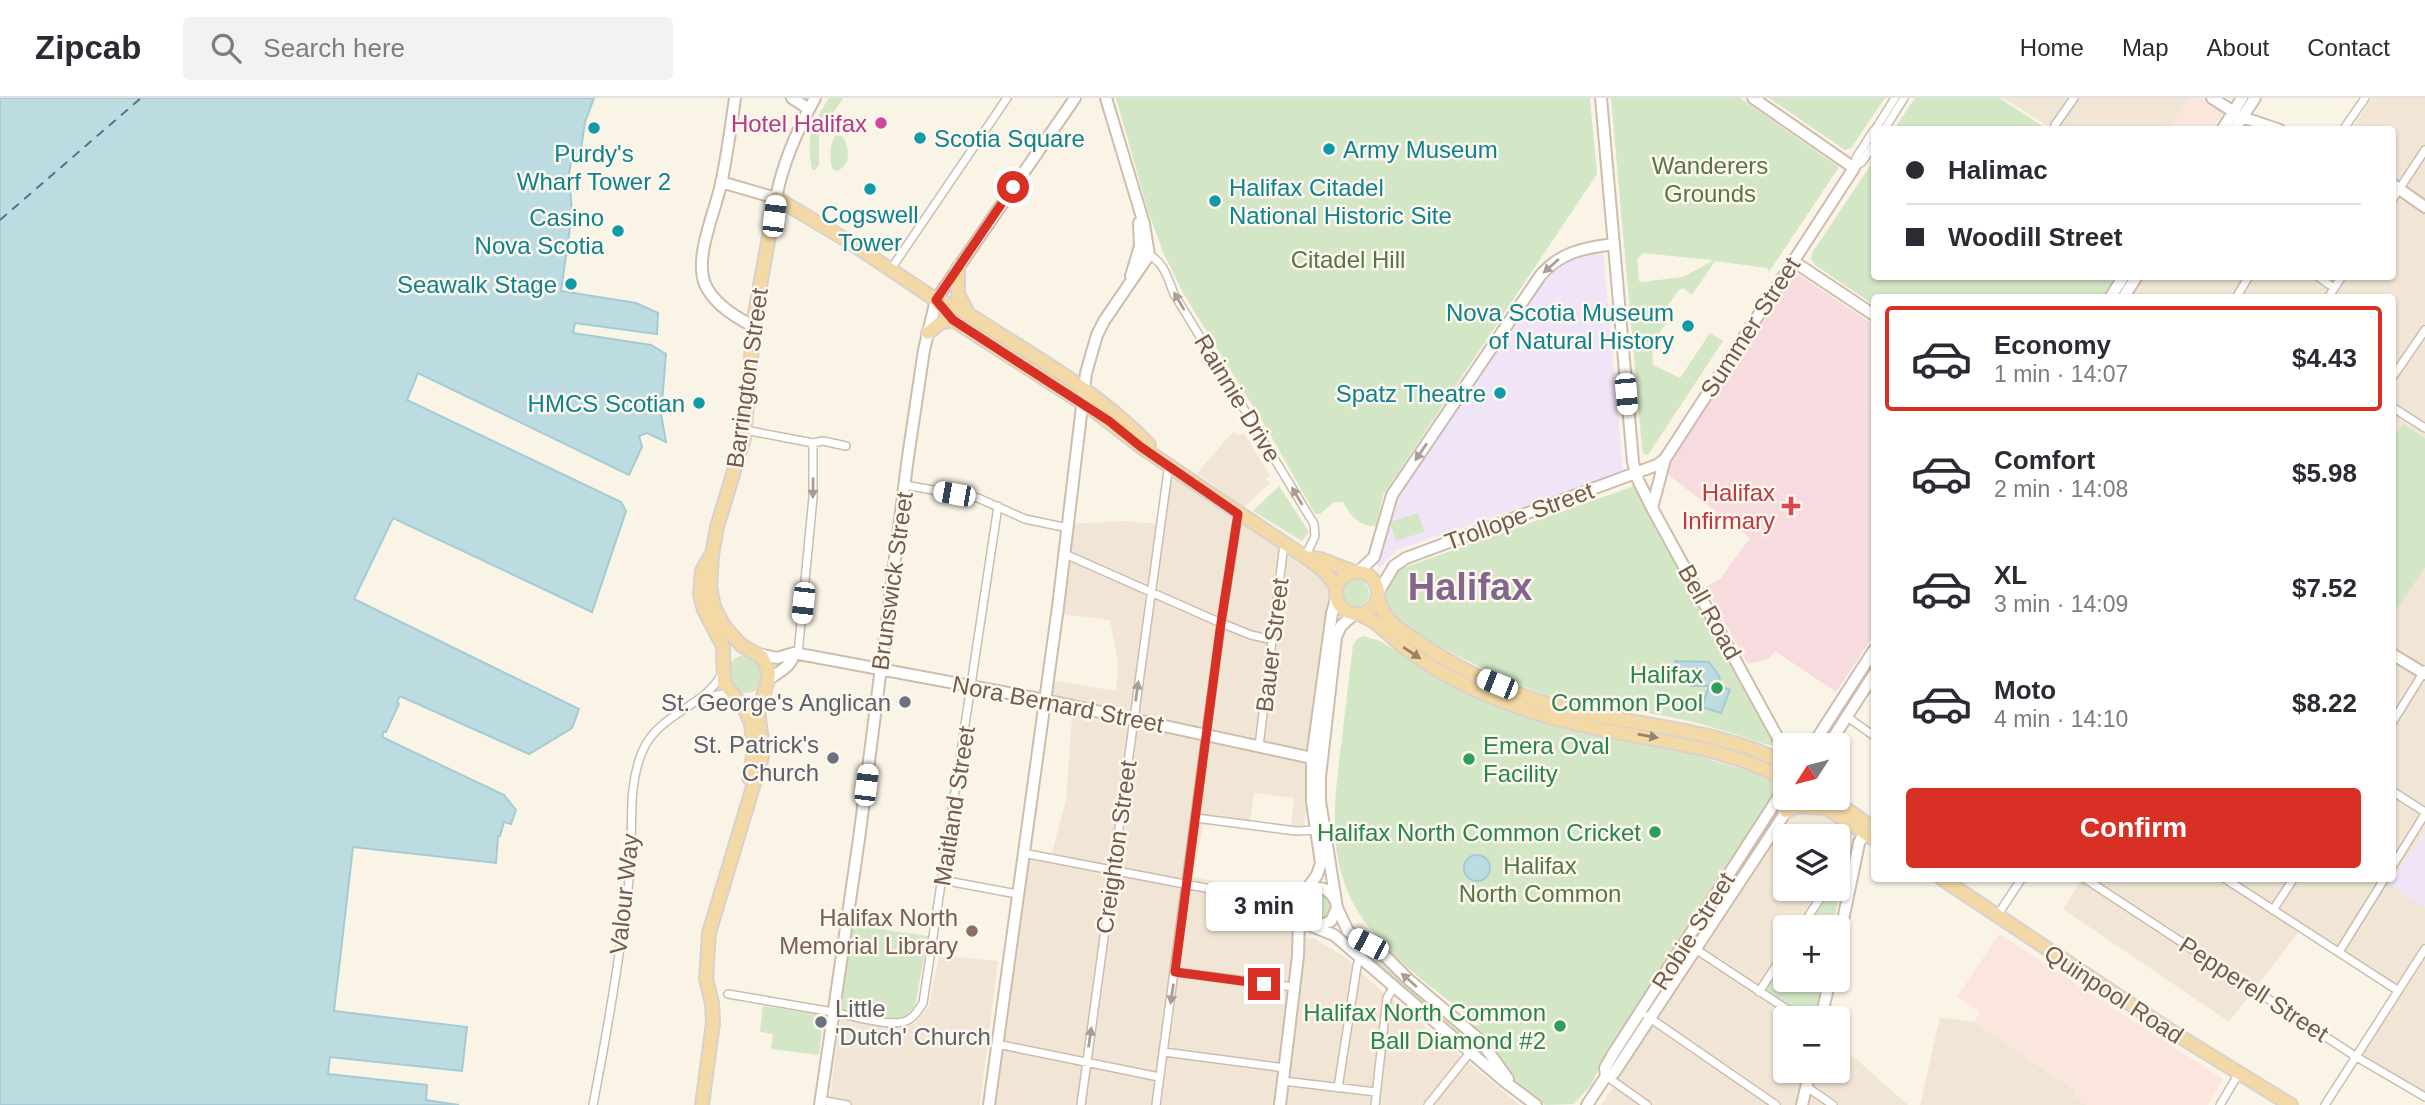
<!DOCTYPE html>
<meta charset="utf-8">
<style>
body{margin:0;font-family:Helvetica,sans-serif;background:#f2f2f3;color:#2b2b33;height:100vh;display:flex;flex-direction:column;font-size:26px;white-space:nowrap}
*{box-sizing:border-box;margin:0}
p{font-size:23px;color:#7c7c81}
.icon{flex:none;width:38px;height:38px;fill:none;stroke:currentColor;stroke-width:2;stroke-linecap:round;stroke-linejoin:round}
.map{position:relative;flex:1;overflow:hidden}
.details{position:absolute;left:1871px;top:196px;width:525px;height:588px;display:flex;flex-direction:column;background:#fff;border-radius:7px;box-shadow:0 2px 5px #0004}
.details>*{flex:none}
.guide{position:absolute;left:1871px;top:28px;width:525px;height:154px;border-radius:7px;box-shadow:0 2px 5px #0004;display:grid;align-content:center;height:154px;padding:0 35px;background:#fff}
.needle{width:46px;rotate:234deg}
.buttons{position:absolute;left:1773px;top:635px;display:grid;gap:14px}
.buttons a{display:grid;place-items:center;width:77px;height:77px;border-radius:7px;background:#fff;box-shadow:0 2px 5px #0004;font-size:35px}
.end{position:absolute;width:32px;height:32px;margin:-16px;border:9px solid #d93025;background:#fff;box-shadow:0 0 0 4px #fff}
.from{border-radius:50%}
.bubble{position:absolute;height:49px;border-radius:7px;background:#fff;box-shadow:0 2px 5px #0004;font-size:23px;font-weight:800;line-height:49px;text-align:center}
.car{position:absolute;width:21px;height:42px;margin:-21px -10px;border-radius:9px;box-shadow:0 0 5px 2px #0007;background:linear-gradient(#fff 24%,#345 0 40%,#fff 0 76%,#345 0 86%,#fff 0)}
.guide b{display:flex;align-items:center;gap:24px;height:66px;font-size:26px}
.guide b+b{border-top:2px solid #e1e1e2}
.guide i{width:18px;height:18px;background:#2b2b33}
ul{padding:12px 0 0;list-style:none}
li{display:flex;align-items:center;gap:21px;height:105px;margin:0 14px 10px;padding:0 21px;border:4px solid transparent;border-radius:7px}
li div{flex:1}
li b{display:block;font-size:26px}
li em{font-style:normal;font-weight:800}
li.current{border-color:#d93025}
li>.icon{width:63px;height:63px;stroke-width:1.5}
.primary-button{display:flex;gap:14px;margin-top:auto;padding:14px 35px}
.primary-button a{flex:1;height:80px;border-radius:7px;background:#d93025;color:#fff;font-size:28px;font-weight:800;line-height:80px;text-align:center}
header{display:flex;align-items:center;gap:42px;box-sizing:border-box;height:98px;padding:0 35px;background:#fff;border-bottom:2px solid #e1e1e2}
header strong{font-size:33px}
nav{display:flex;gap:38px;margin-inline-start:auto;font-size:24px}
.search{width:490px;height:63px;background:#f2f2f3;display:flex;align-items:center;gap:18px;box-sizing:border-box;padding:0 24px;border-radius:7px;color:#7c7c81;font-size:26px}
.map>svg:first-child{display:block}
.residential{fill:#f1e6d6}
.commercial{fill:#fae6dc}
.education{fill:#f0e4f7}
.medical{fill:#f7dbde}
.green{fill:#d3e7c6;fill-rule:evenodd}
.water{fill:#bddce2;stroke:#a4cbd3;stroke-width:2}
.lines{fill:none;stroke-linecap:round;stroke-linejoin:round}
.ferry{stroke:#497884;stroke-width:2;stroke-dasharray:9 7;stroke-linecap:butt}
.street-casing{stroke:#ccbcae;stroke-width:10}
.secondary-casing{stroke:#cebcac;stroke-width:14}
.primary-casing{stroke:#d8d1cd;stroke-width:16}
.street{stroke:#fff;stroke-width:7}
.secondary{stroke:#fff;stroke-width:10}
.primary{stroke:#f3d9a5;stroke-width:12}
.oneway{fill:#aa9d95}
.oneway2{fill:#998268}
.route{stroke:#d93025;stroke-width:9}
.hotel-dot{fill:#d1479c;stroke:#fdf7ed;stroke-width:2.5}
.culture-dot{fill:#0f9aa8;stroke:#fdf7ed;stroke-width:2.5}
.health-dot{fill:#e0444e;stroke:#fdf7ed;stroke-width:2.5}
.leisure-dot{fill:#2e9e5b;stroke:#fdf7ed;stroke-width:2.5}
.worship-dot{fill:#6b7280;stroke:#fdf7ed;stroke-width:2.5}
.education-dot{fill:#8d6e63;stroke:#fdf7ed;stroke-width:2.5}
.labels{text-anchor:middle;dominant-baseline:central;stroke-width:5;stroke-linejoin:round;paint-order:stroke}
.hotel-label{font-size:24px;fill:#b23c85;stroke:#fdf7ed;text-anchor:end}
.culture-label{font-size:24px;fill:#0d838f;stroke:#fdf7ed;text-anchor:end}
.park-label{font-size:24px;fill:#547746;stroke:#fdf7ed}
.street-label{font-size:24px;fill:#725c4e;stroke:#fdf7ed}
.health-label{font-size:24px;fill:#be3a42;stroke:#fdf7ed;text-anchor:end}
.leisure-label{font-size:24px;fill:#27864d;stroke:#fdf7ed;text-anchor:end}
.worship-label{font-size:24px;fill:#5b616d;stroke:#fdf7ed;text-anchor:end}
.education-label{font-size:24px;fill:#785e54;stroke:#fdf7ed;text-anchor:end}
.town-label{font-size:38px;font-weight:bold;fill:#82668e;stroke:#fdf7ed}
</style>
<header>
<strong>Zipcab</strong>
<div class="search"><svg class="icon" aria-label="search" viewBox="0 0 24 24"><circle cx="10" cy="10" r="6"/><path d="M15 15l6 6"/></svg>Search here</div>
<nav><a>Home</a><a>Map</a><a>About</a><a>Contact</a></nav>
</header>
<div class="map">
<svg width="2425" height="1007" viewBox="0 0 2425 1007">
<rect width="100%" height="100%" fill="#faf4e7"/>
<path class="residential" d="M2003 0H2189L2167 32 2052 31Z
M2372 0H2425V340L2404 326 2392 340V200H2239L2253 179 2392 178V32L2351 31Z
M2145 179H2246L2232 199 2131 200Z
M1233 334 1238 338 1244 335 1270 378 1266 381 1270 385 1244 409 1197 375Z
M1168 374 1322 482 1341 485 1335 514 1319 647 1304 727 1291 728 1294 700 1254 695 1250 726 1204 723 1193 779 1293 799 1300 840H1314L1345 859 1388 899H1390L1520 1007H987L1022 759 1050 762 1066 702 1073 606 1045 603 1050 582 1116 593 1118 567 1110 522 1060 516 1068 426 1125 423 1159 426Z
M2425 470V733L2390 786 2425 810V999L2354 958 2400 891 2304 827 2229 924 2063 811 2079 786 2071 781 2392 780V518Z
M1804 700H1817L1864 732 1838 781V738H1785V791H1831L1805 829 1785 830V861L1764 893 1807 920H1785V973H1838V945L1908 1007H1601Z
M939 857 998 863 980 1007H829L840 921 884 929H903L916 925 929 908Z
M1940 919 1974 924 2076 992 2073 998 2087 1007H1920Z"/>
<path class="commercial" d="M2189 0H2201L2224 14 2212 31H2167Z
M1999 836 2223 981 2208 1007H2087L2072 998 2076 991 1974 924 1980 915 1957 899Z"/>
<path class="education" d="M1603 153 1623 373 1397 452 1380 470 1376 466 1382 452 1391 411 1402 392 1546 181 1556 170 1576 158Z
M2425 733V810L2390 787Z"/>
<path class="medical" d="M1796 175 1874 227V537L1836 594 1775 553 1769 561 1748 566 1705 489 1720 481 1750 440 1666 375 1671 363 1691 332Z"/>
<path class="green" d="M829 0H843L819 37V67L815 72H812C806 37 811 29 829 0Z
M1116 0H1590L1597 76 1383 397 1376 428C1359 429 1350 417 1343 404H1334L1320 416H1315L1267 331 1183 195 1163 154 1148 113Z
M1611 0H1740L1839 69 1769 174 1767 170 1715 163 1692 197 1683 190 1678 193 1667 209 1674 215 1652 245 1653 267 1680 280 1710 235 1723 243 1648 357 1643 355 1642 350ZM1643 155 1711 162 1712 163 1683 179 1642 184 1639 183 1637 161Z
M1769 0H1885L1851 50 1845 52Z
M1915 0H1999L2047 31H1894Z
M836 37 843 39C850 51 851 67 837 73L832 71C830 59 829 47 836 37Z
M1874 62V178L2117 179 2103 199 1874 200V207L1815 167 1811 161 1812 155Z
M2404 326 2425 340V470L2392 518V340Z
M1279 388 1309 434 1302 443 1253 413Z
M1634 388 1776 648C1764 647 1752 642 1740 638 1722 632 1703 626 1684 622 1639 612 1592 609 1548 597 1518 589 1397 533 1386 508 1380 495 1390 478 1400 471Z
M1418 415 1424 434 1396 443 1390 424Z
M1343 495a13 13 0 1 1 26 0a13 13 0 1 1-26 0Z
M1363 538 1380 543 1447 585 1542 625 1579 635 1684 654 1771 680 1777 686 1776 694 1604 959 1591 987 1574 1006 1545 1007 1510 978 1471 927H1480C1443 897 1396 866 1368 828 1325 772 1333 712 1341 648 1345 614 1349 580 1353 547L1357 541Z
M727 576a19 19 0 1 1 38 0a19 19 0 1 1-38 0Z
M1839 779 1842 781 1833 829H1805L1831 791H1838Z
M1303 810a14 14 0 1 1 28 0a14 14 0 1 1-28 0Z
M852 827 928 838 915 908 907 918 897 921 838 911Z
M1369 853 1375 854 1473 942 1471 944 1365 859V855Z
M1785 861V882H1823L1816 920H1807L1764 893Z
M763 908 818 916 816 930 822 931 819 957 771 951 773 936 760 934Z"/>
<path class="water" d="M0 0H594L585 24 581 52 571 64 569 76 572 115 561 193 636 205 658 215 657 236 575 225 573 235 651 247 666 256 661 316 666 344 647 335 639 338 642 349 629 377 418 275 407 302 621 404 626 413 592 514 393 420 354 501 579 611 572 630 529 656 400 598 397 604 399 606 386 634 384 633 382 639 504 697 516 712 511 726 504 724 500 738H498L496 765 353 749 334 913 467 929 462 973 330 959 328 976 427 987 426 1002 459 1007H0Z
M1675 563 1709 564 1719 578 1721 588 1730 592 1721 615 1702 609 1709 588H1691Z
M1464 770a13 13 0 1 1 26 0a13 13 0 1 1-26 0Z"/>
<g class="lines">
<path class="ferry" d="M0 122 141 0"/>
<g class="street-casing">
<path id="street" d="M2055 27 2074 0
M1875 32 1895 0
M1884 32 1904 0
M2343 32 2365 0
M1854 69 1862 64 1874 46
M1854 70 1856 60 1874 32
M2392 102 2425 52
M1145 156C1163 160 1168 181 1174 196L1314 426 1315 438 1305 459
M891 171 1007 0
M2317 178 2334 190
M2236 200 2249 178
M2328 200 2342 178
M2392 280 2425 232
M2392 309 2425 330
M745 332 813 345 823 343 846 348
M905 387 978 400 1025 421 1068 430
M1065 456 1221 525 1251 537 1273 542
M798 556 813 399V345
M697 604 716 597 732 595
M1846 618 1874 638
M2392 625 2425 572
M1259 648 1284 446
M2392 693 2425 714
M1196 720 1296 733 1317 732
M1023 755 1268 802 1286 808 1298 815
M2392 769 2425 716
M1838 775 1845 772 1853 773
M2084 780 2355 958 2425 999
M2224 780 2397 892
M942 782 1017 796
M1273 802 1302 796
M2273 812 2294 780
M1997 818 2022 780
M1801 830 1826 791
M1694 850 1800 920
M2339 854 2385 780
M1175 874 1294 889
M1759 894 1785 854
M728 896 833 914
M841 916C857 919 894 930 908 922 915 919 919 911 923 905L998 408
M1647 918 1776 1007
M997 946 1159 979
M1164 954 1285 970
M1606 978 1647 1007
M1283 983 1376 994
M1807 989 1833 1007
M1338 990 1357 868 1360 858 1368 846
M820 1002 847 1007
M593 1007C608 930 621 852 630 774 634 734 626 690 643 652 659 615 707 608 722 575
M1081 1007 1169 366
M1156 1007 1221 525 1238 416
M1375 1007 1387 900 1394 889
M1428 1007 1480 942
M2220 1007 2239 975
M2325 1007 2425 851"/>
</g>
<g class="secondary-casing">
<path id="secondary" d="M735 0C731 28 727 58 721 86 715 114 694 159 705 186 713 205 735 219 753 228
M792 0 809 11
M1601 0 1633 364 1638 382 1652 410 1785 653
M2212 0 2242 19 2280 32
M2222 32 2242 0
M2234 32 2255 0
M721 84 776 100C783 64 797 32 815 0
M2392 86 2425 109
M1793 163 1874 217
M1131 178 1140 148 1139 125
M2110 200 2124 178
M2123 200 2137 178
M1652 410 1665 361
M1358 474 1374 459 1392 397 1540 178C1560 154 1584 150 1613 146
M1378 495 1394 468 1406 460 1657 367 1665 361 1854 70 1753 0
M1337 498 1332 515 1312 660V704L1321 765 1317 777 1299 802V818L1309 827 1334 837 1504 983 1536 1007
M758 556 777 560 794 555 1045 602 1321 662
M2392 556 2425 576
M768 582C778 574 792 569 794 555
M1812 648 1874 552
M1828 648 1874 576
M1306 792C1318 787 1329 790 1335 802
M1337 810 1348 833 1383 856 1408 881 1480 942 1508 981
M1317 829 1331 823 1337 810 1320 703V679L1336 539 1341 528 1354 516
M1838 846 1859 745 1864 736
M1821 920 1830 882
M1606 978 1605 970 1613 956 1785 689
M820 1007 859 741 908 359 924 252 936 202 1075 0
M989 1007 1058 509 1086 275 1097 237 1104 223 1149 157 1144 126 1106 0
M1280 1007 1298 858 1299 818
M1587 1007 1606 978 1614 975 1795 700
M1802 1007 1810 973"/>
</g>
<g class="primary-casing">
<path id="primary" d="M958 170V196L968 215
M937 202C959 208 979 223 998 235 1051 268 1107 302 1149 347
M928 235 940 225 953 222
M711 457 702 473 700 496 704 512 723 548 724 585 743 608 751 625 754 653 749 680
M1305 459 1320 461 1354 474
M1336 495a21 21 0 1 1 42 0a21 21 0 1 1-42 0Z
M1378 498C1382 522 1400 532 1419 544 1469 579 1529 604 1589 616 1654 628 1725 635 1785 665
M1358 516C1378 522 1391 541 1409 553 1430 569 1454 582 1478 593 1506 605 1535 616 1564 623 1638 642 1715 644 1785 681
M1811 700 1874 741
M1831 700 1874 731
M1786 713 1799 708 1824 710
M1941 780 2174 935 2291 1007
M702 1007 713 925 712 905 706 881 709 835 762 659C765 643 758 629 759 614 761 600 768 588 769 575L762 559 741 547 724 528 714 509 710 489 712 457 717 429 744 340 755 215 776 100 848 143 936 202 953 222 1093 312 1141 349 1305 459 1325 474 1337 490"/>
</g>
<use href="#street" class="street"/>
<use href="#secondary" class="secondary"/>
<use href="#primary" class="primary"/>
</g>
<defs><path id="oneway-solid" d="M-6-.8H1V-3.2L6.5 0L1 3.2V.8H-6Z" transform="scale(1.75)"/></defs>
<g class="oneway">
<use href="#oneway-solid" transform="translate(1551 168) rotate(138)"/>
<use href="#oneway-solid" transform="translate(1179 203) rotate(-120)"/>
<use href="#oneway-solid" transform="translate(1421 354) rotate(124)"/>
<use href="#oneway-solid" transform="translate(813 390) rotate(91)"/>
<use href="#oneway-solid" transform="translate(1297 398) rotate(-121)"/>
<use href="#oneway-solid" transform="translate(1137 593) rotate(-82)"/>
<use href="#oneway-solid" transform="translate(1409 882) rotate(-138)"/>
<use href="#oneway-solid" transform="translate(1172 896) rotate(98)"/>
<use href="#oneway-solid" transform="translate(1090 939) rotate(-82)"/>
</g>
<g class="oneway2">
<use href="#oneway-solid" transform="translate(1412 555) rotate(34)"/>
<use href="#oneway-solid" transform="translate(1648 638) rotate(10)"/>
</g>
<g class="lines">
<path class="route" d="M1013 89 936 202 953 222 1109 323 1141 349 1238 416 1221 525 1175 874 1264 886"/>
</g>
<circle class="hotel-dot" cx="881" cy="25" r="7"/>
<g class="culture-dot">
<circle cx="594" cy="30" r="7"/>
<circle cx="920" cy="40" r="7"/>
<circle cx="1329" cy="51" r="7"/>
<circle cx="870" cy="91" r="7"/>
<circle cx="1215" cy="103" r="7"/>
<circle cx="618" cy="133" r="7"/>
<circle cx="571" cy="186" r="7"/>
<circle cx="1688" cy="228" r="7"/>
<circle cx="1500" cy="295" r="7"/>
<circle cx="699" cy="305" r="7"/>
</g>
<path class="health-dot" d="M1787.5 397.5h7v7h7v7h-7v7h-7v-7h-7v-7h7z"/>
<g class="leisure-dot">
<circle cx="1717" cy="590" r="7"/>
<circle cx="1469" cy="661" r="7"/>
<circle cx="1655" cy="734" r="7"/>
<circle cx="1560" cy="928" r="7"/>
</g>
<g class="worship-dot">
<circle cx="905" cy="604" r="7"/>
<circle cx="833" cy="660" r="7"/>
<circle cx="821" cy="924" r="7"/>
</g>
<circle class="education-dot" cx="972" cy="833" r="7"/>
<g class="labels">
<g class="hotel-label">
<text x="867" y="25">Hotel Halifax</text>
</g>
<g class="culture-label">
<text x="934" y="40" text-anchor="start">Scotia Square</text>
<text x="1343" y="51" text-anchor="start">Army Museum</text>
<text x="594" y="55" text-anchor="middle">Purdy's<tspan x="594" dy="28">Wharf Tower 2</tspan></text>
<text x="1229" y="89" text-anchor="start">Halifax Citadel<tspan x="1229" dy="28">National Historic Site</tspan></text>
<text x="870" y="116" text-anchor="middle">Cogswell<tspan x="870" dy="28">Tower</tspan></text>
<text x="604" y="119">Casino<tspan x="604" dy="28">Nova Scotia</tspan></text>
<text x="557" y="186">Seawalk Stage</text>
<text x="1674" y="214">Nova Scotia Museum<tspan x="1674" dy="28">of Natural History</tspan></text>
<text x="1486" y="295">Spatz Theatre</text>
<text x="685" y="305">HMCS Scotian</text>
</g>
<g class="park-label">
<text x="1710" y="67">Wanderers<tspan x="1710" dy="28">Grounds</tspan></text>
<text x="1348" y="161">Citadel Hill</text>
<text x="1540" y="767">Halifax<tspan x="1540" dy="28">North Common</tspan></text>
</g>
<g class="street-label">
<text transform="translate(1750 229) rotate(-57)">Summer Street</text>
<text transform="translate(747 280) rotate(-82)">Barrington Street</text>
<text transform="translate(1238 300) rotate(59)">Rainnie Drive</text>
<text transform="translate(1519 418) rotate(-20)">Trollope Street</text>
<text transform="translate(892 483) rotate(-82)">Brunswick Street</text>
<text transform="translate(1710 514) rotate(61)">Bell Road</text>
<text transform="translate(1272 547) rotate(-83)">Bauer Street</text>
<text transform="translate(1058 606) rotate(11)">Nora Bernard Street</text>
<text transform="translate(954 708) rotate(-81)">Maitland Street</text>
<text transform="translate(1116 749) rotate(-82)">Creighton Street</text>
<text transform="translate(624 796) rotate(-84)">Valour Way</text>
<text transform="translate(1693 833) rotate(-58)">Robie Street</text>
<text transform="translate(2254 891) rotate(33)">Pepperell Street</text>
<text transform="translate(2114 896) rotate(33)">Quinpool Road</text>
</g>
<g class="health-label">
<text x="1775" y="394">Halifax<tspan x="1775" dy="28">Infirmary</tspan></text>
</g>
<g class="leisure-label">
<text x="1703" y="576">Halifax<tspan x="1703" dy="28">Common Pool</tspan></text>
<text x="1483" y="647" text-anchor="start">Emera Oval<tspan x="1483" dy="28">Facility</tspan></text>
<text x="1641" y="734">Halifax North Common Cricket</text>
<text x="1546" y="914">Halifax North Common<tspan x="1546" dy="28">Ball Diamond #2</tspan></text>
</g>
<g class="worship-label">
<text x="891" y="604">St. George's Anglican</text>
<text x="819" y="646">St. Patrick's<tspan x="819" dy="28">Church</tspan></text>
<text x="835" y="910" text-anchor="start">Little<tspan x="835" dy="28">'Dutch' Church</tspan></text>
</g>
<g class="education-label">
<text x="958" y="819">Halifax North<tspan x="958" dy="28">Memorial Library</tspan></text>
</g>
<g class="town-label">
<text x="1470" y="489">Halifax</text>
</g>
</g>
</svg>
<div class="buttons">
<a><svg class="needle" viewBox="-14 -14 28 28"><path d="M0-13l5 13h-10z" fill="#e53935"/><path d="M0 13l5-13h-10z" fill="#7c7c81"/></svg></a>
<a><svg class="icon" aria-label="layers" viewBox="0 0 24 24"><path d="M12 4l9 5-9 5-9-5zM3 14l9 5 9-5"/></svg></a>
<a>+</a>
<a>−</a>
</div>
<i class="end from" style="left:1013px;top:89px"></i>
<i class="end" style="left:1264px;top:886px"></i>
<div class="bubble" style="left:1206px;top:784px;width:116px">3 min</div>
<i class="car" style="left:774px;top:118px;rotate:7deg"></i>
<i class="car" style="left:1626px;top:296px;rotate:175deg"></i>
<i class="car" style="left:954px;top:396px;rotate:280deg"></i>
<i class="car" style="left:803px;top:505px;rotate:186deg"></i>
<i class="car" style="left:1497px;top:586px;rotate:292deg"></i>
<i class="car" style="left:866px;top:687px;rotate:7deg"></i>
<i class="car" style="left:1368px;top:846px;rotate:297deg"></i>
<div class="guide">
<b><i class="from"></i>Halimac</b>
<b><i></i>Woodill Street</b>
</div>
<section class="details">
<ul>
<li class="current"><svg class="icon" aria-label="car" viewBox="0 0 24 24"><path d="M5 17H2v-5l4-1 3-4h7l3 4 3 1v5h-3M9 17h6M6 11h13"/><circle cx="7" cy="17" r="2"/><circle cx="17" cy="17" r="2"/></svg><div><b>Economy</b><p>1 min · 14:07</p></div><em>$4.43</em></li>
<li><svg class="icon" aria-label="car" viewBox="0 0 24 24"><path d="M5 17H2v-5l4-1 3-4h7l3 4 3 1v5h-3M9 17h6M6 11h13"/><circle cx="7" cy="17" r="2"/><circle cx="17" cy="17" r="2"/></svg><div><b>Comfort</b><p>2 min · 14:08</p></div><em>$5.98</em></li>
<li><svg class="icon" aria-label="car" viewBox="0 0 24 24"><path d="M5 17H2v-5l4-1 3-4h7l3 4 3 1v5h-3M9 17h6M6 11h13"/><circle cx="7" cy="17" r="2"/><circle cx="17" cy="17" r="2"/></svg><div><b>XL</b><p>3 min · 14:09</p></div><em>$7.52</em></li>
<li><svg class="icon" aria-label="car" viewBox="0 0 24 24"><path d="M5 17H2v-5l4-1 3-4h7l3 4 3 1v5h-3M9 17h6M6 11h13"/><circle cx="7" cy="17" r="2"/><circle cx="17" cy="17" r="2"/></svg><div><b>Moto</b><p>4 min · 14:10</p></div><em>$8.22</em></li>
</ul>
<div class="primary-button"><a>Confirm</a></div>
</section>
</div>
